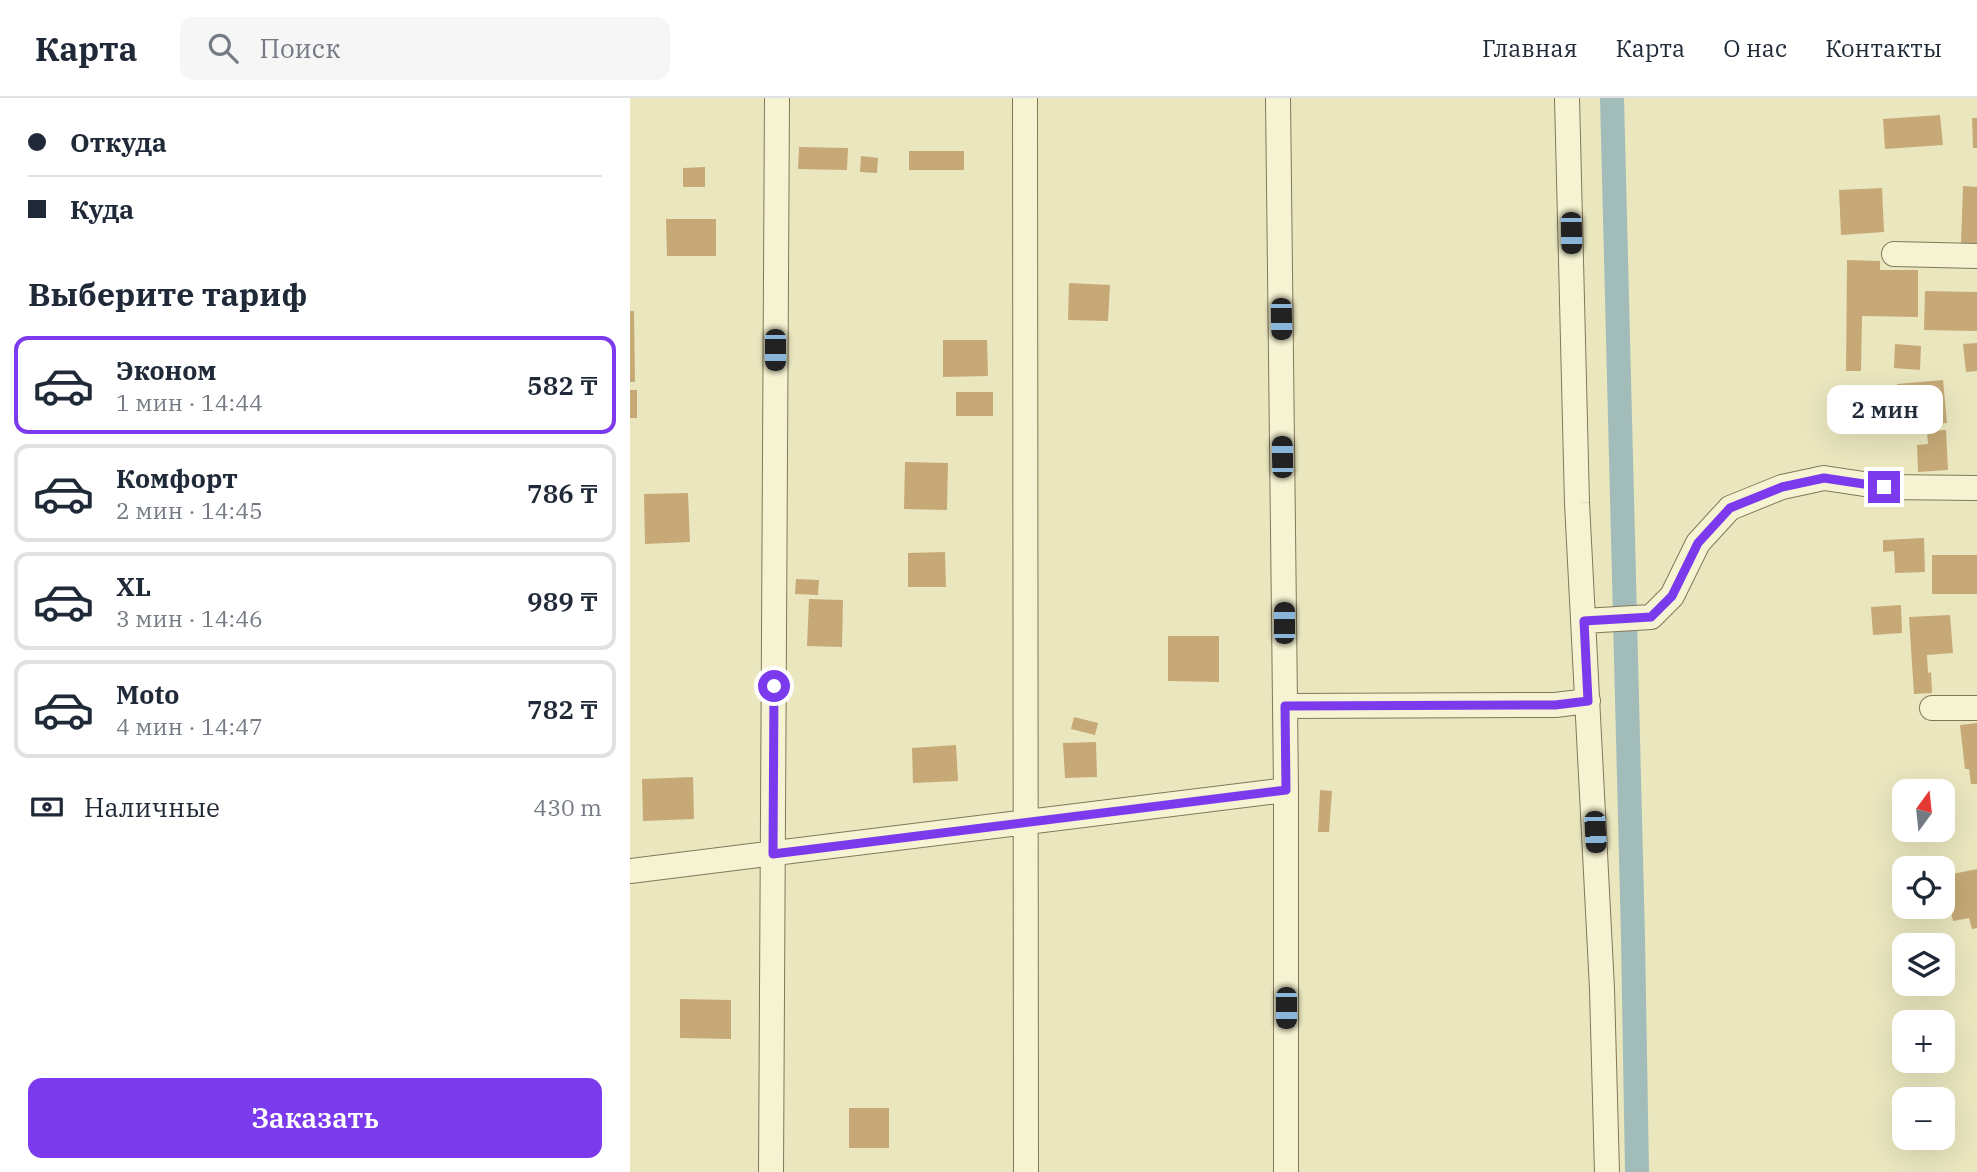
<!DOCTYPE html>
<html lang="ru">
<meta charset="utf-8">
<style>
body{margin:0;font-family:"IBM Plex Serif",serif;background:#f6f6f7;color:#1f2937;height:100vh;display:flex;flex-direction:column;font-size:26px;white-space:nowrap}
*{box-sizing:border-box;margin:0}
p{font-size:23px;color:#747a83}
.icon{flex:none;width:38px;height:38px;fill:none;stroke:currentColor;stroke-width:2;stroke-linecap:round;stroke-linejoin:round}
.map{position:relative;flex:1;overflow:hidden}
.details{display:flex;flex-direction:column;background:#fff;width:630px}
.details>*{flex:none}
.hud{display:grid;align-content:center;height:154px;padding:0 28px;background:#fff}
.needle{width:46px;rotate:15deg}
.controls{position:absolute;left:1262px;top:681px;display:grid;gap:14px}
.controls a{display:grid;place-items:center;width:63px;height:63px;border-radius:14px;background:#fff;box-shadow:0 7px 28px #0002;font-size:35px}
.end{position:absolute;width:32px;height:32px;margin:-16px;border:9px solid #7c3aed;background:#fff;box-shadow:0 0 0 4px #fff}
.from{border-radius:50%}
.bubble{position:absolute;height:49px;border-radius:14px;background:#fff;box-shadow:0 7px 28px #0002;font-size:23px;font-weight:600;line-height:49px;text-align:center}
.car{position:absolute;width:21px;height:42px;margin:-21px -10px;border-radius:9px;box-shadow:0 0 5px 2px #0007;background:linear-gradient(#222 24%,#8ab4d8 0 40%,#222 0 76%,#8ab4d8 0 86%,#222 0)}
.hud b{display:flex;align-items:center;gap:24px;height:66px;font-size:26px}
.hud b+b{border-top:2px solid #e0e1e3}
.hud i{width:18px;height:18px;background:#1f2937}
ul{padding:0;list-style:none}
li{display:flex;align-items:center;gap:21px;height:98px;margin:0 14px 10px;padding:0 14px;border:4px solid #e0e1e3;border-radius:14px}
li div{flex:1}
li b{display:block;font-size:26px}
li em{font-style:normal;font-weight:600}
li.active{border-color:#7c3aed}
li>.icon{width:63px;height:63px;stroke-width:1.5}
h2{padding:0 28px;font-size:32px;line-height:84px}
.pay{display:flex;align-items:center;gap:18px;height:77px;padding:0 28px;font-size:26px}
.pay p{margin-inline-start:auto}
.primary-button{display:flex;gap:14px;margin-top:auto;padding:14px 28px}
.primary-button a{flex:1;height:80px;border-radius:14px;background:#7c3aed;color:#fff;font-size:28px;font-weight:600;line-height:80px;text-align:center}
header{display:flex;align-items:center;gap:42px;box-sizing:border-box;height:98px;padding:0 35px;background:#fff;border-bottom:2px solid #e0e1e3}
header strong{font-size:33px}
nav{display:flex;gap:38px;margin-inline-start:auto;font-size:24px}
.search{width:490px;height:63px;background:#f6f6f7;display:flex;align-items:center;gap:18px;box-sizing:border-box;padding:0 24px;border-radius:14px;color:#747a83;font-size:26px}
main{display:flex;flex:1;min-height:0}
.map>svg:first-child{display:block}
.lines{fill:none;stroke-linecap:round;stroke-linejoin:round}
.canal{stroke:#a2bcba;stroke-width:24}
.building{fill:#c6a977}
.street-casing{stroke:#827759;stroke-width:26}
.street{stroke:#f6f3d2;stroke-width:24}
.route{stroke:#7c3aed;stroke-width:9}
</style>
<header>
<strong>Карта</strong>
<div class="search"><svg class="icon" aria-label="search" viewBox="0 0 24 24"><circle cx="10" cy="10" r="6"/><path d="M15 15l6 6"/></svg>Поиск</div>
<nav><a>Главная</a><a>Карта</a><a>О нас</a><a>Контакты</a></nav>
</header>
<main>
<section class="details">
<div class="hud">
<b><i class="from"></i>Откуда</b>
<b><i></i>Куда</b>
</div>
<h2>Выберите тариф</h2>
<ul>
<li class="active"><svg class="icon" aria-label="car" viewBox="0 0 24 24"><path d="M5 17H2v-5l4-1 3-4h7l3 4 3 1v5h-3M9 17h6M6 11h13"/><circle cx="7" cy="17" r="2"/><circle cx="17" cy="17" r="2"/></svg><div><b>Эконом</b><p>1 мин · 14:44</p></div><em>582 ₸</em></li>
<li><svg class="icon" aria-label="car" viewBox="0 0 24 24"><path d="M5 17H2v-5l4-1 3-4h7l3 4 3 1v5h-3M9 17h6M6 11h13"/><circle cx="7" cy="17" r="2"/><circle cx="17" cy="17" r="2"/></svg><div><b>Комфорт</b><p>2 мин · 14:45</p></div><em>786 ₸</em></li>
<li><svg class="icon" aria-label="car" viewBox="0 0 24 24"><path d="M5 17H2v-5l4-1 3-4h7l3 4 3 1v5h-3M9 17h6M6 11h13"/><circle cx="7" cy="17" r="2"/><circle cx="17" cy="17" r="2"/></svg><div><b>XL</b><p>3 мин · 14:46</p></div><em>989 ₸</em></li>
<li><svg class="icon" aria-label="car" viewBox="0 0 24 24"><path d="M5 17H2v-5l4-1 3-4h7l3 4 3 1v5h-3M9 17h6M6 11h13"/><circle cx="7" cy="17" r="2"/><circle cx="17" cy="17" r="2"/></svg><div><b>Moto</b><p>4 мин · 14:47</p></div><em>782 ₸</em></li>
</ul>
<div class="pay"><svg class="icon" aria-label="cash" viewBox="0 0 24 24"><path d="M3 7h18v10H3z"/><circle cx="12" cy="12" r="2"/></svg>Наличные<p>430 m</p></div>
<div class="primary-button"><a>Заказать</a></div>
</section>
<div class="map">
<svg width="1347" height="1074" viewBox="0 0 1347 1074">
<rect width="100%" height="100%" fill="#eae7bf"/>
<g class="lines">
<path class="canal" d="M982 0 1003 840 1007 1074"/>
</g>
<path class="building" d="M1310 17 1313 47 1255 51 1253 21Z
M1342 20H1347V50H1343Z
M169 49 218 50 217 72 168 71Z
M279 53H334V72H279Z
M231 58 248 60 247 75 230 74Z
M75 69V89H53V70Z
M1333 88 1347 89V147L1331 146Z
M1252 90 1254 134 1211 137 1209 92Z
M36 121H86V158H37Z
M1217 162 1250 163V172H1288V219L1232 218 1231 273H1216Z
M439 185 480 187 478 223 438 222Z
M1295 193 1347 194V233L1294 232Z
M0 213H4L5 284H0Z
M313 242H357L358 278 313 279Z
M1347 245V273L1336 274 1333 246Z
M1265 246 1291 248 1290 272 1264 270Z
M1313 282 1317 325 1270 328 1267 286Z
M0 292H7V320H0Z
M326 294H363V318H326Z
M1316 332 1318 372 1288 374 1287 347 1298 346 1297 333Z
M275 364 318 365 317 412 274 411Z
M58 395 60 444 15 446 14 396Z
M1294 440 1295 474 1265 475 1264 453 1253 454V442Z
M315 454 316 489H278V455Z
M1302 457H1347V496H1302Z
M166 481 189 482 188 497 165 496Z
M179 501 213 502 212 549 177 548Z
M1271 507 1272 535 1243 537 1241 509Z
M1320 517 1323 555 1297 557 1298 575 1301 574 1302 595 1284 596 1279 519Z
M538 538H589V584L538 583Z
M444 619 468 625 465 637 441 631Z
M1347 625V686H1341L1339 671H1335L1330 627Z
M466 644 467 679 435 680 433 645Z
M326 647 328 683 283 685 282 650Z
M63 679 64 721 13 723 12 681Z
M690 692 702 693 699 734H688Z
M1347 771V830L1342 831 1339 820 1323 823 1313 778Z
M50 901 101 902V941L50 940Z
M219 1010H259V1050H219Z"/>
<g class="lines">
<g class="street-casing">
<path id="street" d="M395 0 396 1074
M648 0 656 692V1074
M937 0 947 405 972 891 977 1074
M1264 156 1347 158
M954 523 1021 519 1042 498 1068 445 1100 410 1152 389 1194 380 1254 389 1347 390
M655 608 925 607 958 603
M1302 610H1347
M0 773 656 692
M141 1074 147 0"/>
</g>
<use href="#street" class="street"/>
</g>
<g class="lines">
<path class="route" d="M144 588 143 756 656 692 655 608 925 607 958 603 954 523 1021 519 1042 498 1068 445 1100 410 1152 389 1194 380 1254 389"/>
</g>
</svg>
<div class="controls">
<a><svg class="needle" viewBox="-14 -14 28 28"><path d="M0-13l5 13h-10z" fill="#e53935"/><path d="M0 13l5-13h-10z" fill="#747a83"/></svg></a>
<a><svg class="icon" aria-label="locate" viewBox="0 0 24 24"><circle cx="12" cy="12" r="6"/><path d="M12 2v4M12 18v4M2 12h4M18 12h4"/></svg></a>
<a><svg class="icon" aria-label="layers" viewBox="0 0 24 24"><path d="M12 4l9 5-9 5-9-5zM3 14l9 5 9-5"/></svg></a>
<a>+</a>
<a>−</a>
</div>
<i class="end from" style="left:144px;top:588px"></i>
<i class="end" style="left:1254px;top:389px"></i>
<div class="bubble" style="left:1197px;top:287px;width:116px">2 мин</div>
<i class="car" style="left:941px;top:135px;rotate:179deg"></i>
<i class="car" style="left:651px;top:221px;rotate:179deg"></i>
<i class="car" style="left:145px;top:252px;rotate:180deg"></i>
<i class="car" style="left:652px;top:359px;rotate:359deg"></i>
<i class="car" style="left:654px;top:525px;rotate:0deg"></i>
<i class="car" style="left:965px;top:734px;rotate:177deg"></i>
<i class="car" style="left:656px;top:910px;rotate:180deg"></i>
</div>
</main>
